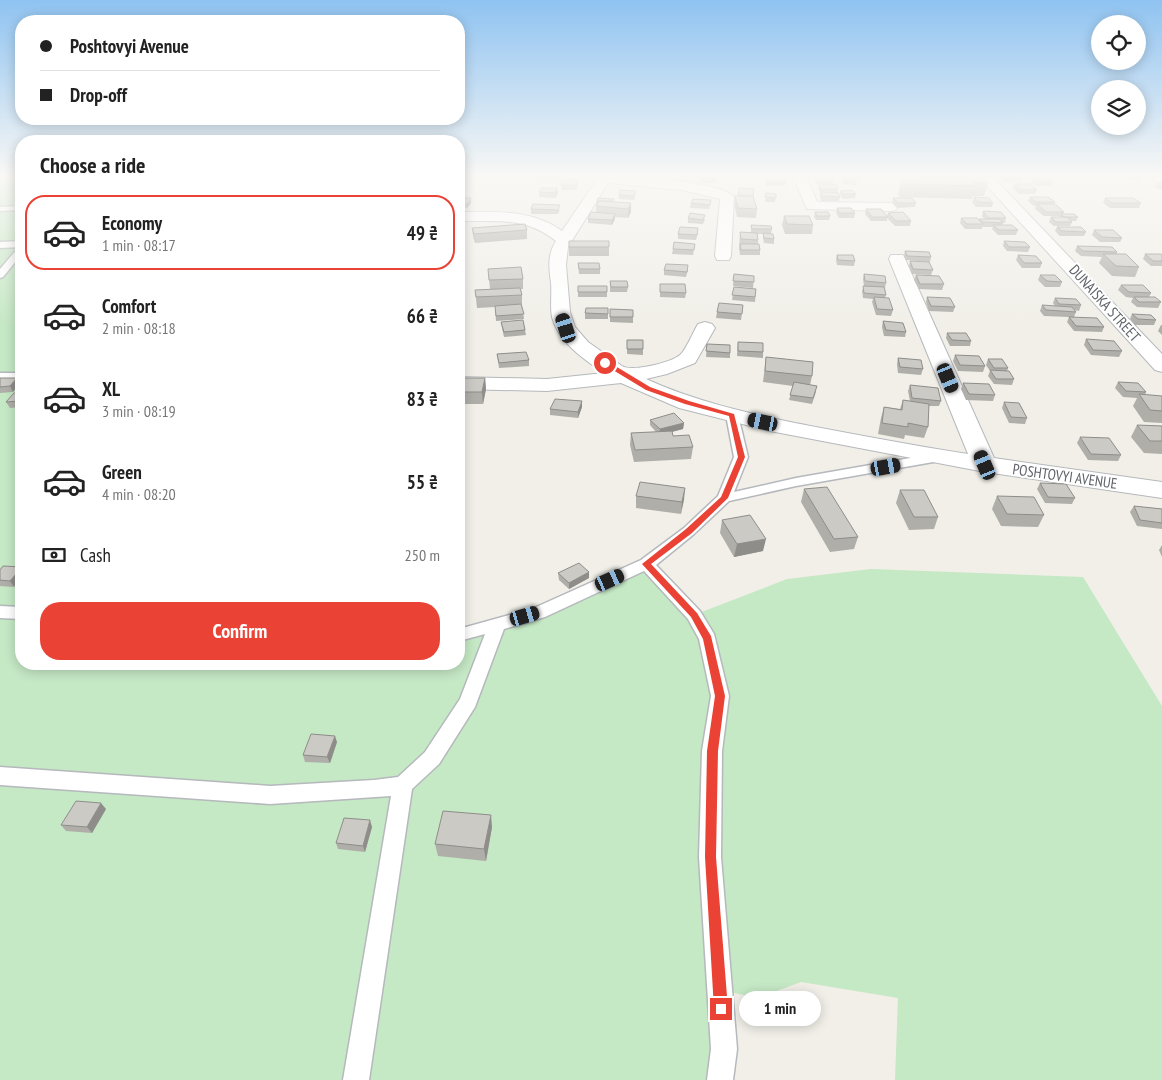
<!DOCTYPE html>
<meta charset="utf-8">
<style>
body{margin:0;font-family:"PT Sans Narrow",sans-serif;background:#f2f2f2;color:#222;height:100vh;display:flex;flex-direction:column;font-size:19px;white-space:nowrap}
*{box-sizing:border-box;margin:0}
p{font-size:16px;color:#767676}
.icon{flex:none;width:28px;height:28px;fill:none;stroke:currentColor;stroke-width:2;stroke-linecap:round;stroke-linejoin:round}
.map{position:relative;flex:1;overflow:hidden}
.details{position:absolute;left:15px;top:135px;width:450px;height:535px;display:flex;flex-direction:column;background:#fff;border-radius:20px;box-shadow:0 2px 12px #0003}
.details>*{flex:none}
.banner{position:absolute;left:15px;top:15px;width:450px;height:110px;border-radius:20px;box-shadow:0 2px 12px #0003;display:grid;align-content:center;height:110px;padding:0 25px;background:#fff}
.tools{position:absolute;left:1091px;top:15px;display:grid;gap:10px}
.tools a{display:grid;place-items:center;width:55px;height:55px;border-radius:50%;background:#fff;box-shadow:0 2px 12px #0003;font-size:25px}
.end{position:absolute;width:22px;height:22px;margin:-11px;border:6px solid #ea4335;background:#fff;box-shadow:0 0 0 2px #fff}
.from{border-radius:50%}
.bubble{position:absolute;height:35px;border-radius:18px;background:#fff;box-shadow:0 2px 12px #0003;font-size:16px;font-weight:600;line-height:35px;text-align:center}
.car{position:absolute;width:15px;height:30px;margin:-15px -8px;border-radius:6px;box-shadow:0 0 4px 1px #0007;background:linear-gradient(#222 24%,#8ab4d8 0 40%,#222 0 76%,#8ab4d8 0 86%,#222 0)}
.banner b{display:flex;align-items:center;gap:18px;height:48px;font-size:19px}
.banner b+b{border-top:1px solid #e0e0e0}
.banner i{width:12px;height:12px;background:#222}
ul{padding:0;list-style:none}
li{display:flex;align-items:center;gap:15px;height:75px;margin:0 10px 8px;padding:0 15px;border:2px solid transparent;border-radius:20px}
li div{flex:1}
li b{display:block;font-size:19px}
li em{font-style:normal;font-weight:600}
li.on{border-color:#ea4335}
li>.icon{width:45px;height:45px;stroke-width:1.5}
h2{padding:0 25px;font-size:22px;line-height:60px}
.pay{display:flex;align-items:center;gap:12px;height:55px;padding:0 25px;font-size:19px}
.pay p{margin-inline-start:auto}
.action{display:flex;gap:10px;margin-top:auto;padding:10px 25px}
.action a{flex:1;height:58px;border-radius:20px;background:#ea4335;color:#fff;font-size:20px;font-weight:600;line-height:58px;text-align:center}
.map>svg:first-child{display:block}
.green{fill:#c5e8c5}
.lines{fill:none;stroke-linecap:round;stroke-linejoin:round}
.service-casing{stroke:#b5b8bc;stroke-width:3}
.minor-casing{stroke:#b5b8bc;stroke-width:2}
.service{fill:#fff;fill-rule:evenodd}
.minor{fill:#fff;fill-rule:evenodd}
.wall{fill:#afaea9}
.shaded-wall{fill:#8f8d8a}
.building{fill:#cccac5;stroke:#8f8d8a}
.route{fill:#ea4335}
.labels{text-anchor:middle;dominant-baseline:central;stroke-width:4;stroke-linejoin:round;paint-order:stroke}
.far-street-label{font-size:15px;fill:#5f6368;stroke:#fff}
</style>
<div class="map">
<svg width="1162" height="1080" viewBox="0 0 1162 1080">
<rect width="100%" height="100%" fill="#f1efe8"/>
<path class="green" d="M0 175H21V664H459V635L539 613 646 564 694 615 787 579 871 569 1083 577 1162 706V1080H895L898 998 801 982 758 998 720 990 719 1080H0Z"/>
<g class="lines">
<g class="service-casing">
<path id="service" d="M21 206V210L0 211V207Z
M21 241V247L0 248V242Z
M21 247V255L3 277 0 278V269L18 248Z
M0 373H21V379H0Z
M732 411 738 415 748 457 734 492 796 478 939 453 946 457 939 461 796 486 729 501 694 534 656 565 700 611 714 634 729 696 722 751 721 857 737 1049 733 1080H707L711 1049 699 857 702 751 711 696 699 639 688 619 644 571 545 617 504 629 475 707 439 764 412 789 369 1080H343L391 796 270 804 0 785V767L270 786 374 780 398 777 425 752 460 699 485 634 459 641V629L534 608 641 560 684 528 718 496 734 457 726 415Z
M0 606 21 607V619L0 618Z"/>
</g>
<g class="minor-casing">
<path id="minor" d="M600 175C622 175 722 181 734 197L731 256 729 260H717L715 256 720 199 682 190 608 183 568 247 566 265 570 312 575 327 588 342 622 366C632 372 670 363 680 355 686 350 693 332 698 324L705 322 712 324 715 328 695 363 667 374 646 379C694 401 744 412 795 423 853 434 910 445 968 454L889 259 891 255H903L905 259 994 458 1162 482V498L985 472 770 431 679 408 621 383 547 391 459 389V377L547 379 604 373C585 360 558 342 552 317 550 306 552 294 551 283 549 268 547 255 556 241 524 216 497 222 459 221V212C495 212 532 209 562 231Z
M792 175H806L817 202 891 203 896 204 898 207 896 210 891 211 807 209Z
M977 175H991L1162 354V372L1155 370Z"/>
</g>
<use href="#service" class="service"/>
<use href="#minor" class="minor"/>
</g>
<path class="wall" d="M543 175H561V179H543Z
M700 175H715L716 178V183H701L699 178Z
M765 175H784L783 177 786 182 785 186H766L765 181 766 177Z
M812 175H831L834 180 833 184 838 189V193L840 197 839 201H821L820 196V193L818 188 819 184H816L814 179V175Z
M909 175H969L971 177 988 183 984 196H972V199L900 197 898 194 901 181 908 180Z
M1002 175H1020L1023 178 1022 182H1006L1001 178Z
M1125 175H1141L1139 180H1130L1125 177Z
M843 177 857 180 856 185 842 184Z
M1033 178 1052 181 1051 186H1036L1031 182Z
M578 180 577 190H561V185Z
M1162 182V190L1155 187 1157 183Z
M1014 184 1037 190 1035 194H1019L1013 188Z
M636 191 634 200 619 199V195Z
M840 191 856 194 855 198 843 199 840 195Z
M539 192 558 193 555 198 539 197Z
M766 193 776 194 775 202H765Z
M735 196 753 197 757 209 756 218 737 217 734 204Z
M974 197 993 203 992 207H976L972 202Z
M1030 197 1055 202 1054 204 1064 212 1063 214 1078 217 1076 221H1072V222L1070 226H1054L1049 222 1051 217H1059L1060 216H1044L1035 209 1036 206H1034L1028 201Z
M459 198H471V203L467 208H459Z
M893 198 916 203 915 207 897 208 892 203Z
M1105 198 1141 203 1139 208H1110L1103 203Z
M711 200 709 209 690 208 691 203Z
M597 201 631 203V212L628 218 615 217 612 225 588 223V219L596 213V206Z
M837 208 855 213 854 218H839L836 213Z
M531 209 560 210 558 214H531Z
M866 209 887 216 888 213 911 221 910 226H895L887 218V221H871L865 214Z
M983 211 1006 218 1005 223H1003L1002 225 1018 230 1016 235H998L992 229 993 227H982V229H965L960 223 961 218 979 220V219H984L982 216Z
M815 212 830 216 829 220H816L814 217Z
M784 216 813 225 812 234H785L782 225Z
M688 218 705 219 703 224 688 223Z
M751 225 772 229 771 234 774 239V244L764 243 763 238V234H757L758 240V244L760 250V255H740L739 248 740 232H751Z
M1057 227 1086 232 1084 236H1060L1055 231Z
M472 228 527 230V239L475 243 473 237Z
M1094 230 1122 238 1120 242H1100L1092 235Z
M698 233 696 240 678 239V234Z
M569 241 609 247V256H569Z
M1004 241 1030 247 1028 252 1007 251 1003 246Z
M695 244 693 255 672 254 673 249Z
M1077 246 1117 252V254L1139 267 1135 277 1112 276 1099 263 1102 257 1081 256 1075 251Z
M905 251 931 257 930 262 906 260 904 256Z
M1145 254 1162 255V266H1151L1143 259Z
M837 255 855 261 854 266 837 265 836 260Z
M1018 255 1042 263 1040 268H1022L1016 260Z
M910 261 933 270 931 275 912 274 909 266Z
M578 263 600 269V274H579Z
M488 269 523 279V289H521L522 295V305L524 319 496 321 495 307 477 308 475 290 490 289Z
M664 270H688L686 277 664 275Z
M734 274 754 276 753 288 733 286Z
M864 274 886 283 885 288 886 295 885 298 893 310 891 316 876 315 872 302 873 299 863 298 862 291 864 286 863 279Z
M916 275 944 284 942 290 919 289 914 280Z
M1040 275 1062 282 1060 287H1045L1038 280Z
M610 281 628 287 627 292H610Z
M660 284 686 293 685 298 660 297Z
M1121 285 1151 293 1149 297 1161 302 1158 308 1137 307 1131 302 1133 298 1126 297 1118 290Z
M607 286V297H578V292Z
M734 287 756 289 755 302 732 300Z
M927 297 955 307 953 312 929 311 926 302Z
M1055 298 1081 305 1079 311 1075 310 1076 312 1074 317 1104 327 1102 332 1074 331 1067 322 1069 317 1044 316 1040 311 1042 305 1055 306 1053 303Z
M743 305 741 320 716 318 717 312Z
M608 308V319H585V313Z
M610 309 633 310V323L610 322Z
M1132 314 1156 320 1154 325H1135L1130 319Z
M883 321 906 332 905 337 884 336 882 327Z
M501 322 525 330 526 335 504 337 502 328Z
M1161 325H1162V335L1158 331Z
M947 333 971 341 970 346H950L946 338Z
M1086 339 1122 351 1119 357 1091 355 1084 345Z
M627 340 643 349V355L627 354Z
M738 342 763 352V358L737 356Z
M707 344 730 353V358L706 357Z
M497 354 529 360V366L499 368Z
M955 355 985 366 983 372 958 371 953 361Z
M766 357 812 376 810 385 816 392 812 404 789 400 793 386 763 382Z
M898 358 923 369 921 375 898 373 897 364Z
M988 359 1008 368 1007 371 1014 379 1012 385 994 384 988 376 990 371 986 365Z
M0 378H17L20 383 13 392 0 393Z
M459 378H485L486 389 483 404H459Z
M1118 382 1146 392 1145 395 1162 396V423L1144 422 1133 406 1137 398 1123 397 1115 388Z
M963 383 995 395 993 401 966 400 961 389Z
M910 385 941 401 939 406H929L928 427 924 438 905 435 904 439 878 434 881 418 884 407 900 409 903 400 910 401 908 391Z
M21 392V407L10 408 6 402Z
M1004 402 1027 418 1025 424 1009 423 1002 408Z
M582 407 578 418 550 415V409Z
M650 420 684 423 683 429 672 432 673 436 693 447 691 459 634 462 630 445 631 433 656 432 650 425Z
M1137 425 1162 426V454L1144 453 1131 437Z
M1080 437 1121 455 1118 461 1088 460 1077 443Z
M1040 483 1075 498 1072 504 1045 503 1037 489Z
M685 488 681 514 636 508V496Z
M804 489 858 537 854 549 830 552 801 502Z
M900 490 938 517 934 529 909 530 896 503Z
M997 496 1044 515 1038 527 1001 526 992 509Z
M21 501V511L18 505Z
M1134 506 1162 509V529L1137 526 1130 512Z
M722 520 763 551 734 557 720 533Z
M1162 545V557L1159 550Z
M3 566 14 587 0 586V570Z
M558 573 589 578 569 589 559 580Z
M337 742 330 763 305 762 303 755Z
M106 809 92 833 66 831 61 825Z
M372 827 365 852 338 849 336 843Z
M492 827 486 861 438 856 435 844Z"/>
<path class="shaded-wall" d="M557 188 558 193 555 198V193Z
M471 198V203L467 208V204Z
M631 203V212L628 218V209Z
M615 214V219L612 225V220Z
M17 378 20 383 13 392 10 386Z
M485 378 486 389 483 404 482 392Z
M582 401V407L578 418V412Z
M684 423 683 429 659 435 660 429Z
M685 488 684 500 681 514 682 502Z
M766 539 763 551 734 557 737 544Z
M21 568V579L14 587 10 581Z
M589 572V578L569 589V583Z
M335 736 337 742 330 763 327 757Z
M101 803 106 809 92 833 87 827Z
M491 815 492 827 486 861 484 849Z
M370 820 372 827 365 852 363 846Z"/>
<path class="building" d="M700 175H715L716 178H701Z
M815 175H831L834 180H817Z
M911 175H946L982 177 988 183H973L976 186 903 184 901 181 915 179Z
M953 175H969L971 177Z
M1005 175H1020L1023 178H1008Z
M765 177H784L786 182 766 181Z
M843 177 856 178 857 180H843Z
M1033 178H1048L1052 181H1037Z
M562 180H578L577 185H561Z
M819 184 837 185 838 189H821Z
M1014 184H1030L1037 190H1021Z
M542 188H557L555 193 539 192Z
M739 188 754 189 753 196 738 195Z
M620 190 636 191 634 196 619 195Z
M852 190 856 194H844L840 191Z
M821 192 838 193 840 197 822 196Z
M766 193 776 194V198L765 197Z
M735 196H753L757 209 738 208Z
M974 197 989 198 993 203 978 202Z
M1030 197H1048L1055 202H1036Z
M459 198H471L467 204 459 203Z
M598 198 614 199 613 201H597Z
M893 198H912L916 203H898Z
M1105 198H1133L1141 203H1112Z
M693 199 711 200 710 205 691 203Z
M599 201 631 203 628 209 596 206Z
M533 204 560 205 558 210 531 209Z
M1037 204H1055L1064 212H1046Z
M837 208H851L855 213H840Z
M866 209H881L888 217H872Z
M983 211 1001 212 1006 218H988Z
M591 212 615 214 612 220 588 219Z
M815 212H828L830 216H817Z
M903 212 911 221H896L888 213Z
M690 213 705 215 703 220 688 218Z
M1061 214H1074L1078 217H1064Z
M784 216H809L813 225 787 224Z
M1051 217H1067L1072 222H1056Z
M961 218H977L983 224H967Z
M979 219H999L1003 223 983 222Z
M525 224 527 230 474 234 472 228Z
M751 225 771 226 772 229H752Z
M993 225H1012L1018 230H999Z
M680 227 698 228 697 235 678 234Z
M1057 227H1081L1086 232 1062 231Z
M1094 230H1113L1122 238 1102 237Z
M740 232 757 233 758 240 741 239Z
M763 233 773 234 774 239 764 238Z
M569 241H609V247H569Z
M1004 241 1025 242 1030 247H1009Z
M674 242 695 244 694 250 673 249Z
M740 244H759L760 250H741Z
M1077 246 1112 247 1117 252 1083 251Z
M905 251 929 252 931 257 907 256Z
M1103 254H1126L1139 267 1116 266Z
M1145 254H1161L1162 255V261H1153Z
M837 255H853L855 261 838 260Z
M1018 255 1036 256 1042 263H1024Z
M910 261 929 262 933 270 913 269Z
M578 263H599L600 269H579Z
M666 264 688 265 687 272 664 270Z
M521 267 523 279 489 280 488 269Z
M734 274 754 276V282L733 281Z
M864 274 885 276 886 283 865 281Z
M916 275 939 276 944 284H920Z
M1040 275H1055L1062 282 1047 281Z
M610 281H627L628 287H611Z
M660 284H685L686 293 660 292Z
M1121 285H1143L1151 293 1129 292Z
M578 286H607V292H578Z
M863 286 884 287 886 295 864 293Z
M734 287 756 289 755 297 732 295Z
M520 288 522 295 476 297 475 290Z
M874 297 889 298 893 310 877 309Z
M927 297 950 298 955 307 931 306Z
M1134 297H1155L1161 302H1139Z
M1055 298 1076 299 1081 305 1059 304Z
M719 303 743 305 742 314 717 312Z
M521 304 524 314 496 316 495 306Z
M1042 305 1072 307 1076 312 1046 310Z
M586 308H608V314L585 313Z
M610 309 633 310V317H610Z
M1132 314 1151 315 1156 320 1138 319Z
M1069 317 1097 318 1104 327 1076 326Z
M523 320 525 330 504 332 501 322Z
M883 321 903 323 906 332 886 330Z
M947 333H966L971 341 952 340Z
M1086 339 1114 341 1122 351 1093 350Z
M627 340H643V349H627Z
M738 342 763 343V352L738 351Z
M707 344 730 345V353L706 351Z
M526 352 529 360 499 363 497 354Z
M955 355 979 356 985 366 960 365Z
M766 357 813 362 812 376 765 371Z
M898 358 921 360 923 369 900 367Z
M988 359H1002L1008 368H994Z
M990 370 1009 371 1014 379H996Z
M0 378H17L10 386 0 387Z
M459 378H485L482 392H459Z
M794 382 817 386 813 398 790 395Z
M1118 382 1138 383 1146 392 1126 391Z
M963 383 989 384 995 395 969 394Z
M910 385 938 388 941 401 912 398Z
M21 392V401L6 402 14 393Z
M1139 394 1162 396V411L1150 410Z
M555 399 582 401 578 412 550 409Z
M903 400 929 404 928 427 908 423V427L882 423 884 407 902 410Z
M1004 402 1019 403 1027 418 1011 417Z
M674 413 684 423 660 429 650 420Z
M1137 425 1162 426V441H1150Z
M672 431 673 436 689 435 693 447 635 450 631 433Z
M1080 437 1109 438 1121 455 1091 454Z
M640 482 685 488 682 502 636 496Z
M1040 483 1066 484 1075 498 1048 497Z
M827 487 858 537 834 539 804 489Z
M900 490H924L938 517H914Z
M997 496 1034 497 1044 515 1007 514Z
M1134 506 1162 509V523L1140 520Z
M750 515 766 539 737 544 722 520Z
M579 563 589 572 569 583 558 573Z
M3 566 21 567V568L10 581 0 580V570Z
M311 734 335 736 327 757 303 755Z
M76 801 101 803 87 827 61 825Z
M443 811 491 815 484 849 435 844Z
M344 818 370 820 363 846 336 843Z"/>
<linearGradient id="sky" x2="0" y2="1"><stop stop-color="#8fc3f1"/><stop offset="0.54" stop-color="#f9f8f5"/><stop offset="1" stop-color="#f9f8f5" stop-opacity="0"/></linearGradient>
<rect width="1162" height="326" fill="url(#sky)"/>
<path class="route" d="M603 361H607L650 387 689 401 734 414 745 457 728 498 692 533 651 564 697 613 711 636 725 696 718 751 716 857 728 1009 726 1014 721 1016 716 1014 714 1009 705 857 707 751 715 696 703 639 691 617 642 564 686 529 721 497 738 457 729 416 685 404 646 390 603 364Z"/>
<g class="labels">
<g class="far-street-label">
<text transform="translate(1105 303) rotate(48)">DUNAISKA STREET</text>
<text transform="translate(1065 476) rotate(8)">POSHTOVYI AVENUE</text>
</g>
</g>
</svg>
<div class="tools">
<a><svg class="icon" aria-label="locate" viewBox="0 0 24 24"><circle cx="12" cy="12" r="6"/><path d="M12 2v4M12 18v4M2 12h4M18 12h4"/></svg></a>
<a><svg class="icon" aria-label="layers" viewBox="0 0 24 24"><path d="M12 4l9 5-9 5-9-5zM3 14l9 5 9-5"/></svg></a>
</div>
<i class="end from" style="left:605px;top:363px"></i>
<i class="end" style="left:721px;top:1009px"></i>
<div class="bubble" style="left:739px;top:991px;width:82px">1 min</div>
<i class="car" style="left:566px;top:328px;rotate:342deg"></i>
<i class="car" style="left:948px;top:378px;rotate:157deg"></i>
<i class="car" style="left:763px;top:422px;rotate:282deg"></i>
<i class="car" style="left:985px;top:465px;rotate:337deg"></i>
<i class="car" style="left:886px;top:467px;rotate:80deg"></i>
<i class="car" style="left:610px;top:580px;rotate:66deg"></i>
<i class="car" style="left:525px;top:616px;rotate:74deg"></i>
<div class="banner">
<b><i class="from"></i>Poshtovyi Avenue</b>
<b><i></i>Drop-off</b>
</div>
<section class="details">
<h2>Choose a ride</h2>
<ul>
<li class="on"><svg class="icon" aria-label="car" viewBox="0 0 24 24"><path d="M5 17H2v-5l4-1 3-4h7l3 4 3 1v5h-3M9 17h6M6 11h13"/><circle cx="7" cy="17" r="2"/><circle cx="17" cy="17" r="2"/></svg><div><b>Economy</b><p>1 min · 08:17</p></div><em>49 ₴</em></li>
<li><svg class="icon" aria-label="car" viewBox="0 0 24 24"><path d="M5 17H2v-5l4-1 3-4h7l3 4 3 1v5h-3M9 17h6M6 11h13"/><circle cx="7" cy="17" r="2"/><circle cx="17" cy="17" r="2"/></svg><div><b>Comfort</b><p>2 min · 08:18</p></div><em>66 ₴</em></li>
<li><svg class="icon" aria-label="car" viewBox="0 0 24 24"><path d="M5 17H2v-5l4-1 3-4h7l3 4 3 1v5h-3M9 17h6M6 11h13"/><circle cx="7" cy="17" r="2"/><circle cx="17" cy="17" r="2"/></svg><div><b>XL</b><p>3 min · 08:19</p></div><em>83 ₴</em></li>
<li><svg class="icon" aria-label="car" viewBox="0 0 24 24"><path d="M5 17H2v-5l4-1 3-4h7l3 4 3 1v5h-3M9 17h6M6 11h13"/><circle cx="7" cy="17" r="2"/><circle cx="17" cy="17" r="2"/></svg><div><b>Green</b><p>4 min · 08:20</p></div><em>55 ₴</em></li>
</ul>
<div class="pay"><svg class="icon" aria-label="cash" viewBox="0 0 24 24"><path d="M3 7h18v10H3z"/><circle cx="12" cy="12" r="2"/></svg>Cash<p>250 m</p></div>
<div class="action"><a>Confirm</a></div>
</section>
</div>
